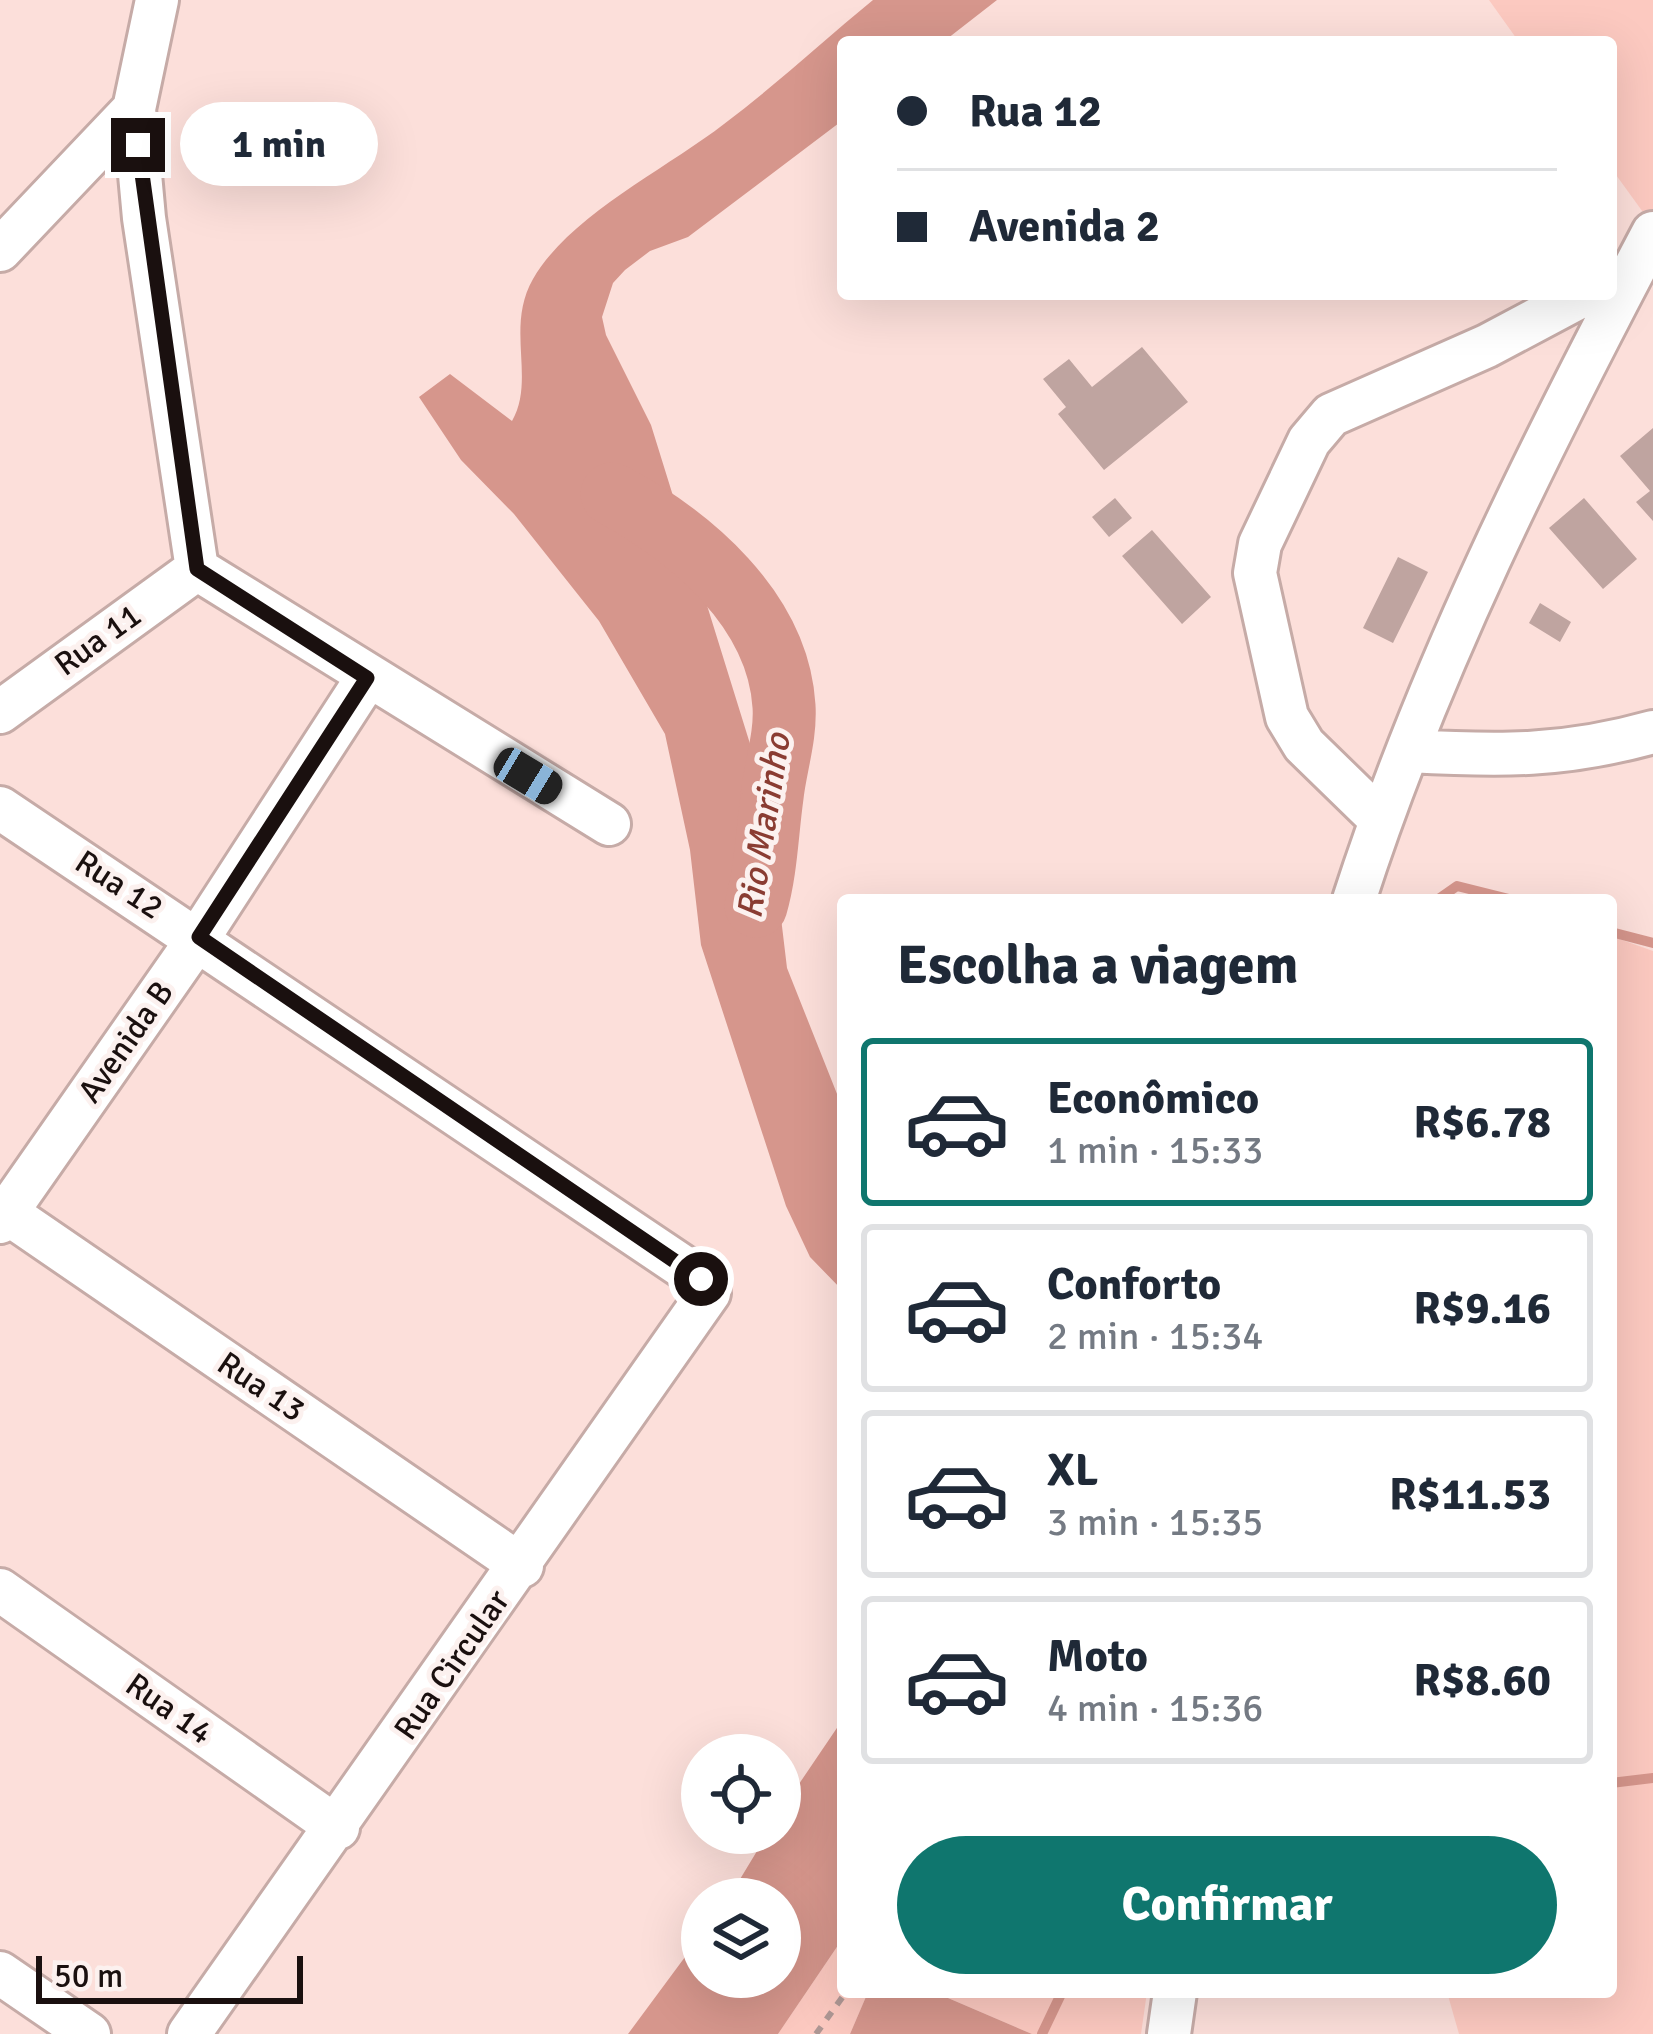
<!DOCTYPE html>
<html lang="pt">
<meta charset="utf-8">
<style>
body{margin:0;font-family:Signika,sans-serif;background:#f6f6f7;color:#1f2937;height:100vh;display:flex;flex-direction:column;font-size:45px;white-space:nowrap}
*{box-sizing:border-box;margin:0}
p{font-size:39px;color:#747a83}
.icon{flex:none;width:66px;height:66px;fill:none;stroke:currentColor;stroke-width:2;stroke-linecap:round;stroke-linejoin:round}
.map{position:relative;flex:1;overflow:hidden}
.side{position:absolute;left:837px;top:894px;width:780px;height:1104px;display:flex;flex-direction:column;background:#fff;border-radius:12px;box-shadow:0 12px 48px #0002}
.side>*{flex:none}
.banner{position:absolute;left:837px;top:36px;width:780px;height:264px;border-radius:12px;box-shadow:0 12px 48px #0002;display:grid;align-content:center;height:264px;padding:0 60px;background:#fff}
.fabs{position:absolute;left:681px;top:1734px;display:grid;gap:24px}
.fabs a{display:grid;place-items:center;width:120px;height:120px;border-radius:50%;background:#fff;box-shadow:0 12px 48px #0002;font-size:60px}
.scale{position:absolute;left:36px;bottom:30px;width:267px;box-sizing:border-box;padding-left:12px;border:6px solid #1a100f;border-top:0;font-size:33px;line-height:42px;white-space:nowrap;color:#1a100f;-webkit-text-stroke:9px #fcf1ef;paint-order:stroke}
.end{position:absolute;width:54px;height:54px;margin:-27px;border:15px solid #1a100f;background:#fff;box-shadow:0 0 0 6px #fff}
.from{border-radius:50%}
.bubble{position:absolute;height:84px;border-radius:42px;background:#fff;box-shadow:0 12px 48px #0002;font-size:39px;font-weight:800;line-height:84px;text-align:center}
.car{position:absolute;width:36px;height:72px;margin:-36px -18px;border-radius:15px;box-shadow:0 0 9px 3px #0007;background:linear-gradient(#222 24%,#8ab4d8 0 40%,#222 0 76%,#8ab4d8 0 86%,#222 0)}
.banner b{display:flex;align-items:center;gap:42px;height:114px;font-size:45px}
.banner b+b{border-top:3px solid #e0e1e3}
.banner i{width:30px;height:30px;background:#1f2937}
ul{padding:0;list-style:none}
li{display:flex;align-items:center;gap:36px;height:168px;margin:0 24px 18px;padding:0 36px;border:6px solid #e0e1e3;border-radius:12px}
li div{flex:1}
li b{display:block;font-size:45px}
li em{font-style:normal;font-weight:800}
li.on{border-color:#0f766e}
li>.icon{width:108px;height:108px;stroke-width:1.5}
h2{padding:0 60px;font-size:54px;line-height:144px}
.primary-button{display:flex;gap:24px;margin-top:auto;padding:24px 60px}
.primary-button a{flex:1;height:138px;border-radius:72px;background:#0f766e;color:#fff;font-size:48px;font-weight:800;line-height:138px;text-align:center}
.map>svg:first-child{display:block}
.green{fill:#fcc9c0}
.water{fill:#d6968c}
.lines{fill:none;stroke-linecap:round;stroke-linejoin:round}
.stream{stroke:#d6968c;stroke-width:10}
.river{stroke:#d6968c;stroke-width:63}
.building{fill:#bfa4a0}
.minor-casing{stroke:#c6aba7;stroke-width:48}
.path{stroke:#ae9794;stroke-width:6;stroke-dasharray:9 9;stroke-linecap:butt}
.minor{stroke:#fff;stroke-width:42}
.route{stroke:#1a100f;stroke-width:15}
.labels{text-anchor:middle;dominant-baseline:central;stroke-width:10;stroke-linejoin:round;paint-order:stroke}
.street-label{font-size:33px;fill:#1a100f;stroke:#fcf1ef}
.water-label{font-size:36px;font-style:italic;fill:#8a3c32;stroke:#fcf1ef}
</style>
<div class="map">
<svg width="1653" height="2034" viewBox="0 0 1653 2034">
<rect width="100%" height="100%" fill="#fcdfda"/>
<path class="green" d="M1489 0H1653V226L1611 168V42H1519Z
M1611 936 1653 951V2034H1459L1447 1992H1611Z
M843 1938V1992H868L850 2034H778Z
M934 1992H1147L1141 2034H1032Z"/>
<path class="water" d="M873 0H997L943 42H843V120L688 237 650 251 625 270 613 283 602 317 606 335 651 425 751 747 770 826 787 968 843 1109V1291L810 1257 786 1206 701 945 690 850 665 734 599 621 514 514 461 460 419 397 450 374 512 421C536 379 505 328 533 279 569 216 666 169 724 124 776 85 823 41 873 0Z
M843 1719V1938L778 2034H628L702 1934V1977H780V1899H728L768 1833H780V1812Z
M868 1992H934L1032 2034H850Z"/>
<g class="lines">
<path class="stream" d="M1437 900 1457 886 1513 900
M1611 932 1653 943
M1611 1783 1653 1778
M1042 2034 1062 1992"/>
<path class="river" d="M612 494C690 536 778 609 784 706 786 737 775 767 772 797 767 833 766 872 756 906"/>
</g>
<path class="building" d="M1142 347 1188 402 1104 470 1058 414 1066 407 1043 379 1069 359 1092 387Z
M1653 428V521L1636 502 1650 491 1620 456Z
M1115 498 1132 518 1109 537 1092 517Z
M1584 498 1637 559 1603 589 1549 528Z
M1152 530 1211 597 1182 624 1122 556Z
M1398 557 1428 572 1393 643 1363 628Z
M1540 603 1571 622 1560 642 1529 623Z"/>
<g class="lines">
<g class="minor-casing">
<path id="minor" d="M157 0 134 109 144 218 197 569
M0 250 134 109
M197 569 609 824
M0 712 197 569
M1409 751C1500 756 1564 757 1653 732
M0 808 701 1279 709 1293 189 2034
M1380 819 1304 745 1287 717 1255 573 1260 544 1309 441 1331 415 1487 346 1585 294
M1354 900C1429 668 1539 449 1653 233
M0 1208 522 1566
M0 1222 199 937 367 678
M0 1590 338 1828
M0 1973 89 2034
M1169 2034 1175 1992"/>
</g>
<path class="path" d="M816 2034 846 1992"/>
<use href="#minor" class="minor"/>
</g>
<g class="lines">
<path class="route" d="M138 145 197 569 367 678 199 937 701 1279"/>
</g>
<g class="labels">
<g class="street-label">
<text transform="translate(98 640) rotate(-36)">Rua 11</text>
<text transform="translate(119 885) rotate(33)">Rua 12</text>
<text transform="translate(126 1042) rotate(-55)">Avenida B</text>
<text transform="translate(261 1387) rotate(34)">Rua 13</text>
<text transform="translate(452 1665) rotate(-55)">Rua Circular</text>
<text transform="translate(169 1709) rotate(35)">Rua 14</text>
</g>
<g class="water-label">
<text transform="translate(764 826) rotate(-81)">Rio Marinho</text>
</g>
</g>
</svg>
<div class="fabs">
<a><svg class="icon" aria-label="locate" viewBox="0 0 24 24"><circle cx="12" cy="12" r="6"/><path d="M12 2v4M12 18v4M2 12h4M18 12h4"/></svg></a>
<a><svg class="icon" aria-label="layers" viewBox="0 0 24 24"><path d="M12 4l9 5-9 5-9-5zM3 14l9 5 9-5"/></svg></a>
</div>
<div class="scale">50 m</div>
<i class="end from" style="left:701px;top:1279px"></i>
<i class="end" style="left:138px;top:145px"></i>
<div class="bubble" style="left:180px;top:102px;width:198px">1 min</div>
<i class="car" style="left:528px;top:776px;rotate:121deg"></i>
<div class="banner">
<b><i class="from"></i>Rua 12</b>
<b><i></i>Avenida 2</b>
</div>
<section class="side">
<h2>Escolha a viagem</h2>
<ul>
<li class="on"><svg class="icon" aria-label="car" viewBox="0 0 24 24"><path d="M5 17H2v-5l4-1 3-4h7l3 4 3 1v5h-3M9 17h6M6 11h13"/><circle cx="7" cy="17" r="2"/><circle cx="17" cy="17" r="2"/></svg><div><b>Econômico</b><p>1 min · 15:33</p></div><em>R$6.78</em></li>
<li><svg class="icon" aria-label="car" viewBox="0 0 24 24"><path d="M5 17H2v-5l4-1 3-4h7l3 4 3 1v5h-3M9 17h6M6 11h13"/><circle cx="7" cy="17" r="2"/><circle cx="17" cy="17" r="2"/></svg><div><b>Conforto</b><p>2 min · 15:34</p></div><em>R$9.16</em></li>
<li><svg class="icon" aria-label="car" viewBox="0 0 24 24"><path d="M5 17H2v-5l4-1 3-4h7l3 4 3 1v5h-3M9 17h6M6 11h13"/><circle cx="7" cy="17" r="2"/><circle cx="17" cy="17" r="2"/></svg><div><b>XL</b><p>3 min · 15:35</p></div><em>R$11.53</em></li>
<li><svg class="icon" aria-label="car" viewBox="0 0 24 24"><path d="M5 17H2v-5l4-1 3-4h7l3 4 3 1v5h-3M9 17h6M6 11h13"/><circle cx="7" cy="17" r="2"/><circle cx="17" cy="17" r="2"/></svg><div><b>Moto</b><p>4 min · 15:36</p></div><em>R$8.60</em></li>
</ul>
<div class="primary-button"><a>Confirmar</a></div>
</section>
</div>
